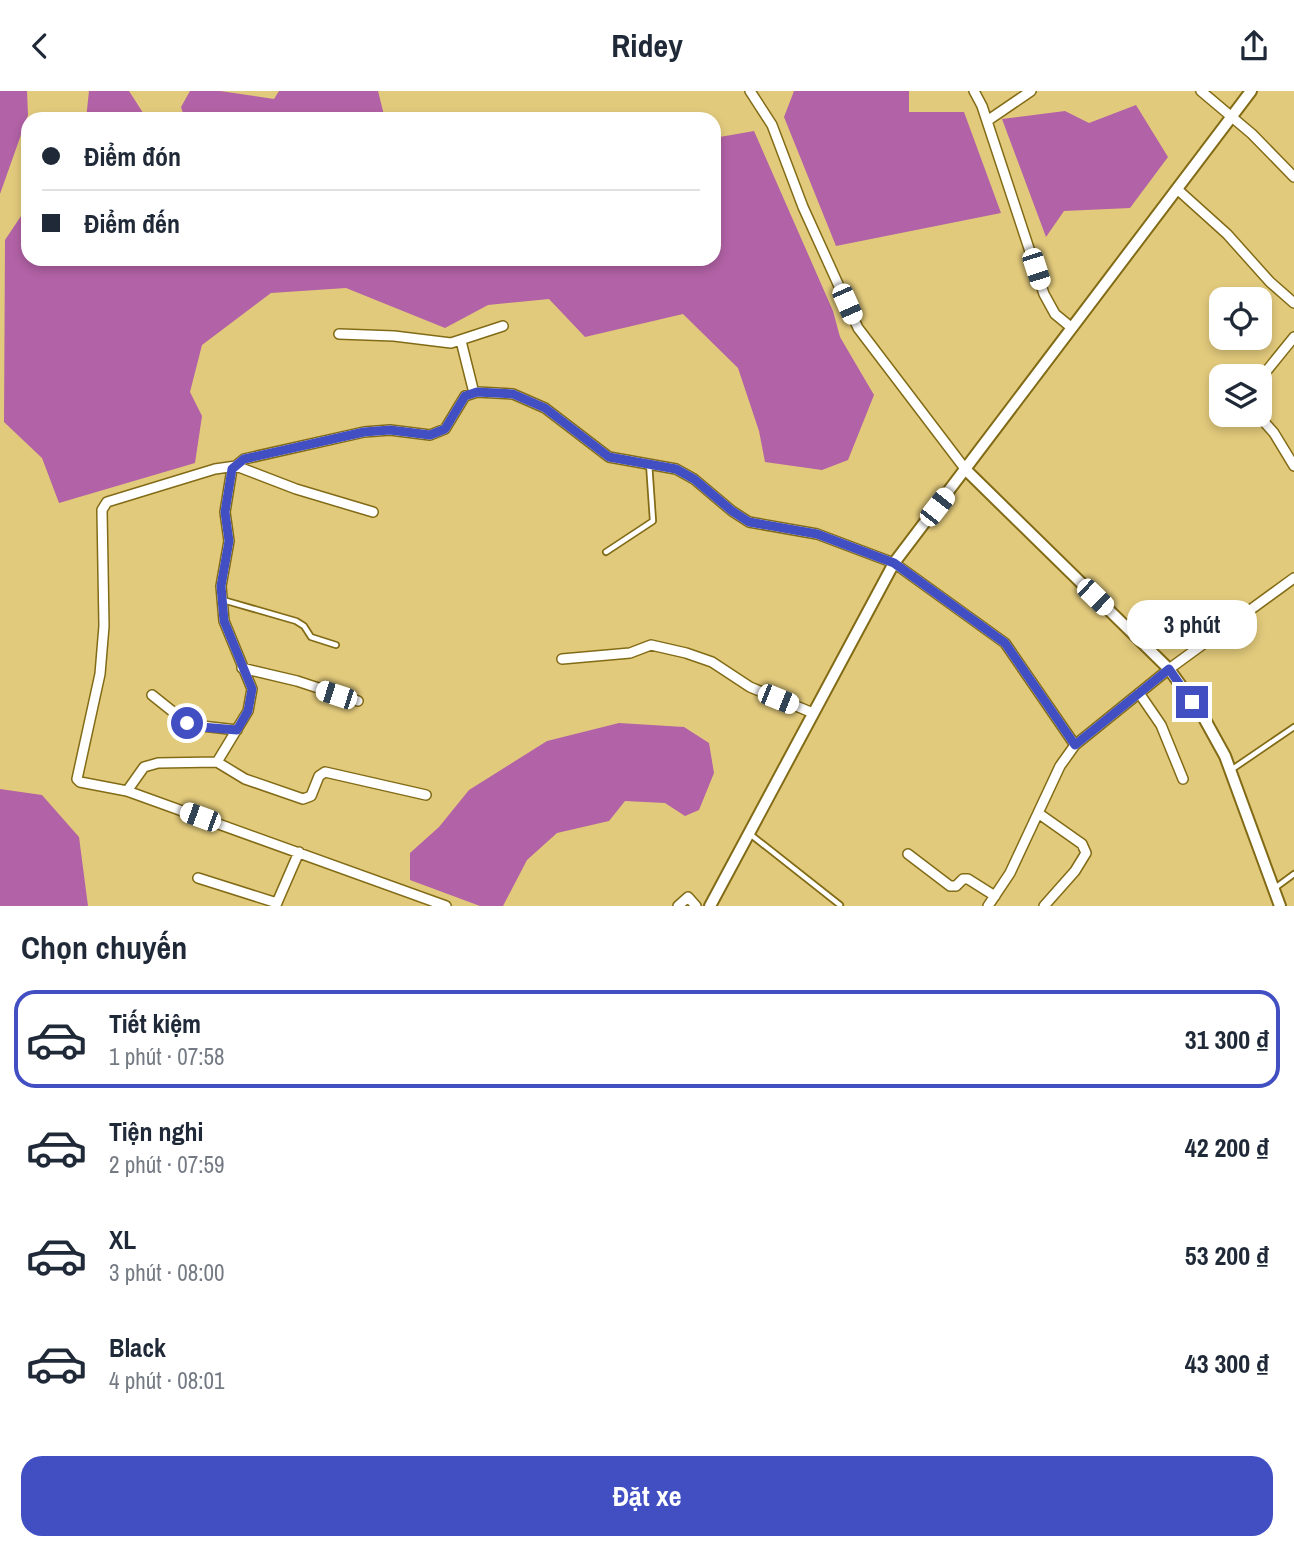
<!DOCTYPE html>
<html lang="vi">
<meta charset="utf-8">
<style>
body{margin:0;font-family:"Archivo Narrow",sans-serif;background:#f6f6f7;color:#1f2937;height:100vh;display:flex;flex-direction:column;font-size:26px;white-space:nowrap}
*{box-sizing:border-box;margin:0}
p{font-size:23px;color:#747a83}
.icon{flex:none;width:38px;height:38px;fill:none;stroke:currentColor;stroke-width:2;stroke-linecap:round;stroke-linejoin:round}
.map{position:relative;height:815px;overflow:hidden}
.side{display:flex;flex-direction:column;background:#fff;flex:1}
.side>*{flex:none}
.guide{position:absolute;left:21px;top:21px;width:700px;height:154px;border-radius:21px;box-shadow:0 4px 10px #0003;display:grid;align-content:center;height:154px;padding:0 21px;background:#fff}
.fabs{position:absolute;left:1209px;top:196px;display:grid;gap:14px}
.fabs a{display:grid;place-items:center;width:63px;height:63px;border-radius:14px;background:#fff;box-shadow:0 4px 10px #0003;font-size:35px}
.end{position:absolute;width:32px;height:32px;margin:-16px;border:9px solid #424fc3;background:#fff;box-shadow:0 0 0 4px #fff}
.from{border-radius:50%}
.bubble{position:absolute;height:49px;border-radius:21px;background:#fff;box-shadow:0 4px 10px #0003;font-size:23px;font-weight:800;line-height:49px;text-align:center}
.car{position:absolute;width:21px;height:42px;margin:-21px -10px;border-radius:9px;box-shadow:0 0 5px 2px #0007;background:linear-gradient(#fff 24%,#345 0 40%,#fff 0 76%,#345 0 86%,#fff 0)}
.guide b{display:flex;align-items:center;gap:24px;height:66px;font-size:26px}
.guide b+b{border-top:2px solid #e0e1e3}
.guide i{width:18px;height:18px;background:#1f2937}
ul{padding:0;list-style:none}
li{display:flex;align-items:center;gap:21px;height:98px;margin:0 14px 10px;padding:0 7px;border:4px solid transparent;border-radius:21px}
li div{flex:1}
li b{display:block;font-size:26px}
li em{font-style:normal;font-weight:800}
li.selected{border-color:#424fc3}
li>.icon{width:63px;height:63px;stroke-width:1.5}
h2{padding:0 21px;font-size:32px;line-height:84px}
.action{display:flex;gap:14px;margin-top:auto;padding:14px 21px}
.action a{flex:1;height:80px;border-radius:21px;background:#424fc3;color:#fff;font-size:28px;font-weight:800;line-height:80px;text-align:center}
header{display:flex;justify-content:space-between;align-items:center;height:91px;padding:0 21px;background:#fff;font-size:32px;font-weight:800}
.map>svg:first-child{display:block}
.water{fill:#b262a6}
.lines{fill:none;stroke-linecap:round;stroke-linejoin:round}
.service-casing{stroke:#826b16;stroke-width:8}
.minor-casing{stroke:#826b16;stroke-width:12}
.tertiary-casing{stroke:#826b16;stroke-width:14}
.service{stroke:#fff;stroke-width:4.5}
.minor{stroke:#fff;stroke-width:9}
.tertiary{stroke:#fff;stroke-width:10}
.route{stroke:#424fc3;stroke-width:9}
</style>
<header><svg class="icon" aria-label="back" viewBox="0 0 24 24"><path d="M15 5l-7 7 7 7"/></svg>Ridey<svg class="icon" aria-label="share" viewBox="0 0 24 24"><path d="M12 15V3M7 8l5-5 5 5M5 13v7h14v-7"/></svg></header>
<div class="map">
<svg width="1294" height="815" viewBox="0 0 1294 815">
<rect width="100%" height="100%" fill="#e2ca7c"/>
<path class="water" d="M0 0H27L28 24 0 103Z
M89 0H129L147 28H86Z
M190 0H220L274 8 279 0H378L385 28H185L181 16Z
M794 0H909V21H964L1001 122 836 155 784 26Z
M1136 14 1168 66 1130 117 1064 120 1046 146 1002 28 1065 20 1089 32Z
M754 40 833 220 840 246 874 304 848 369 822 379 765 371 759 340 738 277 683 223 585 246 549 208 488 214 445 237 346 197 271 202 202 254 190 301 202 325 195 372 59 412 42 367 4 331 5 149 23 122 28 123V168H714V47Z
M619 632 684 636 709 652 714 682 699 719 685 725 665 712 625 710 609 730 557 742 527 769 503 815H480L410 789V762L439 736 469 699 547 650Z
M0 698 42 704 79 746 88 815H0Z"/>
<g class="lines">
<g class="service-casing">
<path id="service" d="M606 461 653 430 649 372
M223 509 296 530 304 535 311 546 336 554
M1231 679 1294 636
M750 743 840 814
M1275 797 1294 783"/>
</g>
<g class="minor-casing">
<path id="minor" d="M750 0 772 34 803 116 858 237 966 379
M974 0 982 15 1044 203 1055 223 1072 237
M1201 0 1252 43 1294 86
M987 30 1031 0
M1177 98 1227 143 1270 191 1294 212
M339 243 394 245 451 252 503 235
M461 250 474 302
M1260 288 1294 246
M1258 324 1274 342 1294 375
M373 421 296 398 236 375 215 378 107 411 102 419 104 535 100 583 77 688 80 691 127 700 446 815
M562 568 630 562 651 554 686 562 712 571 750 596 813 622
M242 577 297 590 358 610
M1139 602 1161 634 1183 688
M152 604 182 628 193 634 237 639
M217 671 245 688 303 708 311 705 319 685 325 681 426 704
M127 700 144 676 158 672 217 671 248 620 252 598 224 530 221 495 229 450 225 421 232 378 244 368 364 341 390 339 430 344 445 338 465 305 477 301 513 303 545 317 609 366 676 378 694 388 732 420 749 431 817 443 894 472 1005 552 1075 654
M1038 722 1082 753 1086 762 1075 780 1044 815
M908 763 950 795H956L963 788H968L995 805
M198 787 277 812
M276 814 299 761
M678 815 688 806 696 815
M988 815 1010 782 1060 675 1075 654 1169 578 1294 487"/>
</g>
<g class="tertiary-casing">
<path id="tertiary" d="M966 379 1169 578 1204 627 1225 665 1280 815
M710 815 894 472 1251 0"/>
</g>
<use href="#service" class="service"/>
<use href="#minor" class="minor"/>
<use href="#tertiary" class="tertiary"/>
</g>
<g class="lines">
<path class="route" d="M187 632 201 636 237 639 248 620 252 598 224 530 221 495 229 450 225 421 232 378 244 368 364 341 390 339 430 344 445 338 465 305 477 301 513 303 545 317 609 366 676 378 694 388 732 420 749 431 817 443 894 472 1005 552 1075 654 1169 578 1192 611"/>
</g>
</svg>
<div class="fabs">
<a><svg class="icon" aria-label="locate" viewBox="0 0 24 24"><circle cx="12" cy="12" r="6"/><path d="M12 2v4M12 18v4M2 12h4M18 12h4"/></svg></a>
<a><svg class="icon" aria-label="layers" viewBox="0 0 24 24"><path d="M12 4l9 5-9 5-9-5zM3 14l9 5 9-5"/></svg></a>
</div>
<i class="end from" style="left:187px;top:632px"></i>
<i class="end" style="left:1192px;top:611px"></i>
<div class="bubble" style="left:1127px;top:509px;width:130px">3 phút</div>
<i class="car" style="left:1036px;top:178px;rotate:162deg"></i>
<i class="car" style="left:847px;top:213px;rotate:156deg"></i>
<i class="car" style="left:937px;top:416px;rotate:38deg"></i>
<i class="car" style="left:1095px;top:506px;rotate:134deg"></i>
<i class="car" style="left:336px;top:604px;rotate:288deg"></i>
<i class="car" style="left:778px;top:608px;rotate:112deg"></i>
<i class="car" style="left:200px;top:726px;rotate:290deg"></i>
<div class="guide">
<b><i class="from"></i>Điểm đón</b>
<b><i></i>Điểm đến</b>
</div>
</div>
<section class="side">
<h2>Chọn chuyến</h2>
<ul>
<li class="selected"><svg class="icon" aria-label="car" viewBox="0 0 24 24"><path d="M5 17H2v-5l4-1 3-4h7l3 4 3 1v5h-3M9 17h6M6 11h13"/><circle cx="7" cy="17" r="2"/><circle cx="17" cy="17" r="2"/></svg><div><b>Tiết kiệm</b><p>1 phút · 07:58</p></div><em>31 300 ₫</em></li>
<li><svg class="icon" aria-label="car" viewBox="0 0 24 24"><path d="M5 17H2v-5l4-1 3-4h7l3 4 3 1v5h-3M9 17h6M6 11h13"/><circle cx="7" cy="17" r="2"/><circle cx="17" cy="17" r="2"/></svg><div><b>Tiện nghi</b><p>2 phút · 07:59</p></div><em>42 200 ₫</em></li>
<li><svg class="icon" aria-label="car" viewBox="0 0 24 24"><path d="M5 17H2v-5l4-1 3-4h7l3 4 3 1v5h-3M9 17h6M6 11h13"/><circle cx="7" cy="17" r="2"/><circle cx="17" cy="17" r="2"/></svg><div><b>XL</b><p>3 phút · 08:00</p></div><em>53 200 ₫</em></li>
<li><svg class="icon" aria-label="car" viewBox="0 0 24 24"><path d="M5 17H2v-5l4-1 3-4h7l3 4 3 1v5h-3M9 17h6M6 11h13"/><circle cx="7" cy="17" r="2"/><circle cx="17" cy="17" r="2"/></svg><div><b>Black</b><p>4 phút · 08:01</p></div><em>43 300 ₫</em></li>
</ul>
<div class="action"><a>Đặt xe</a></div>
</section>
